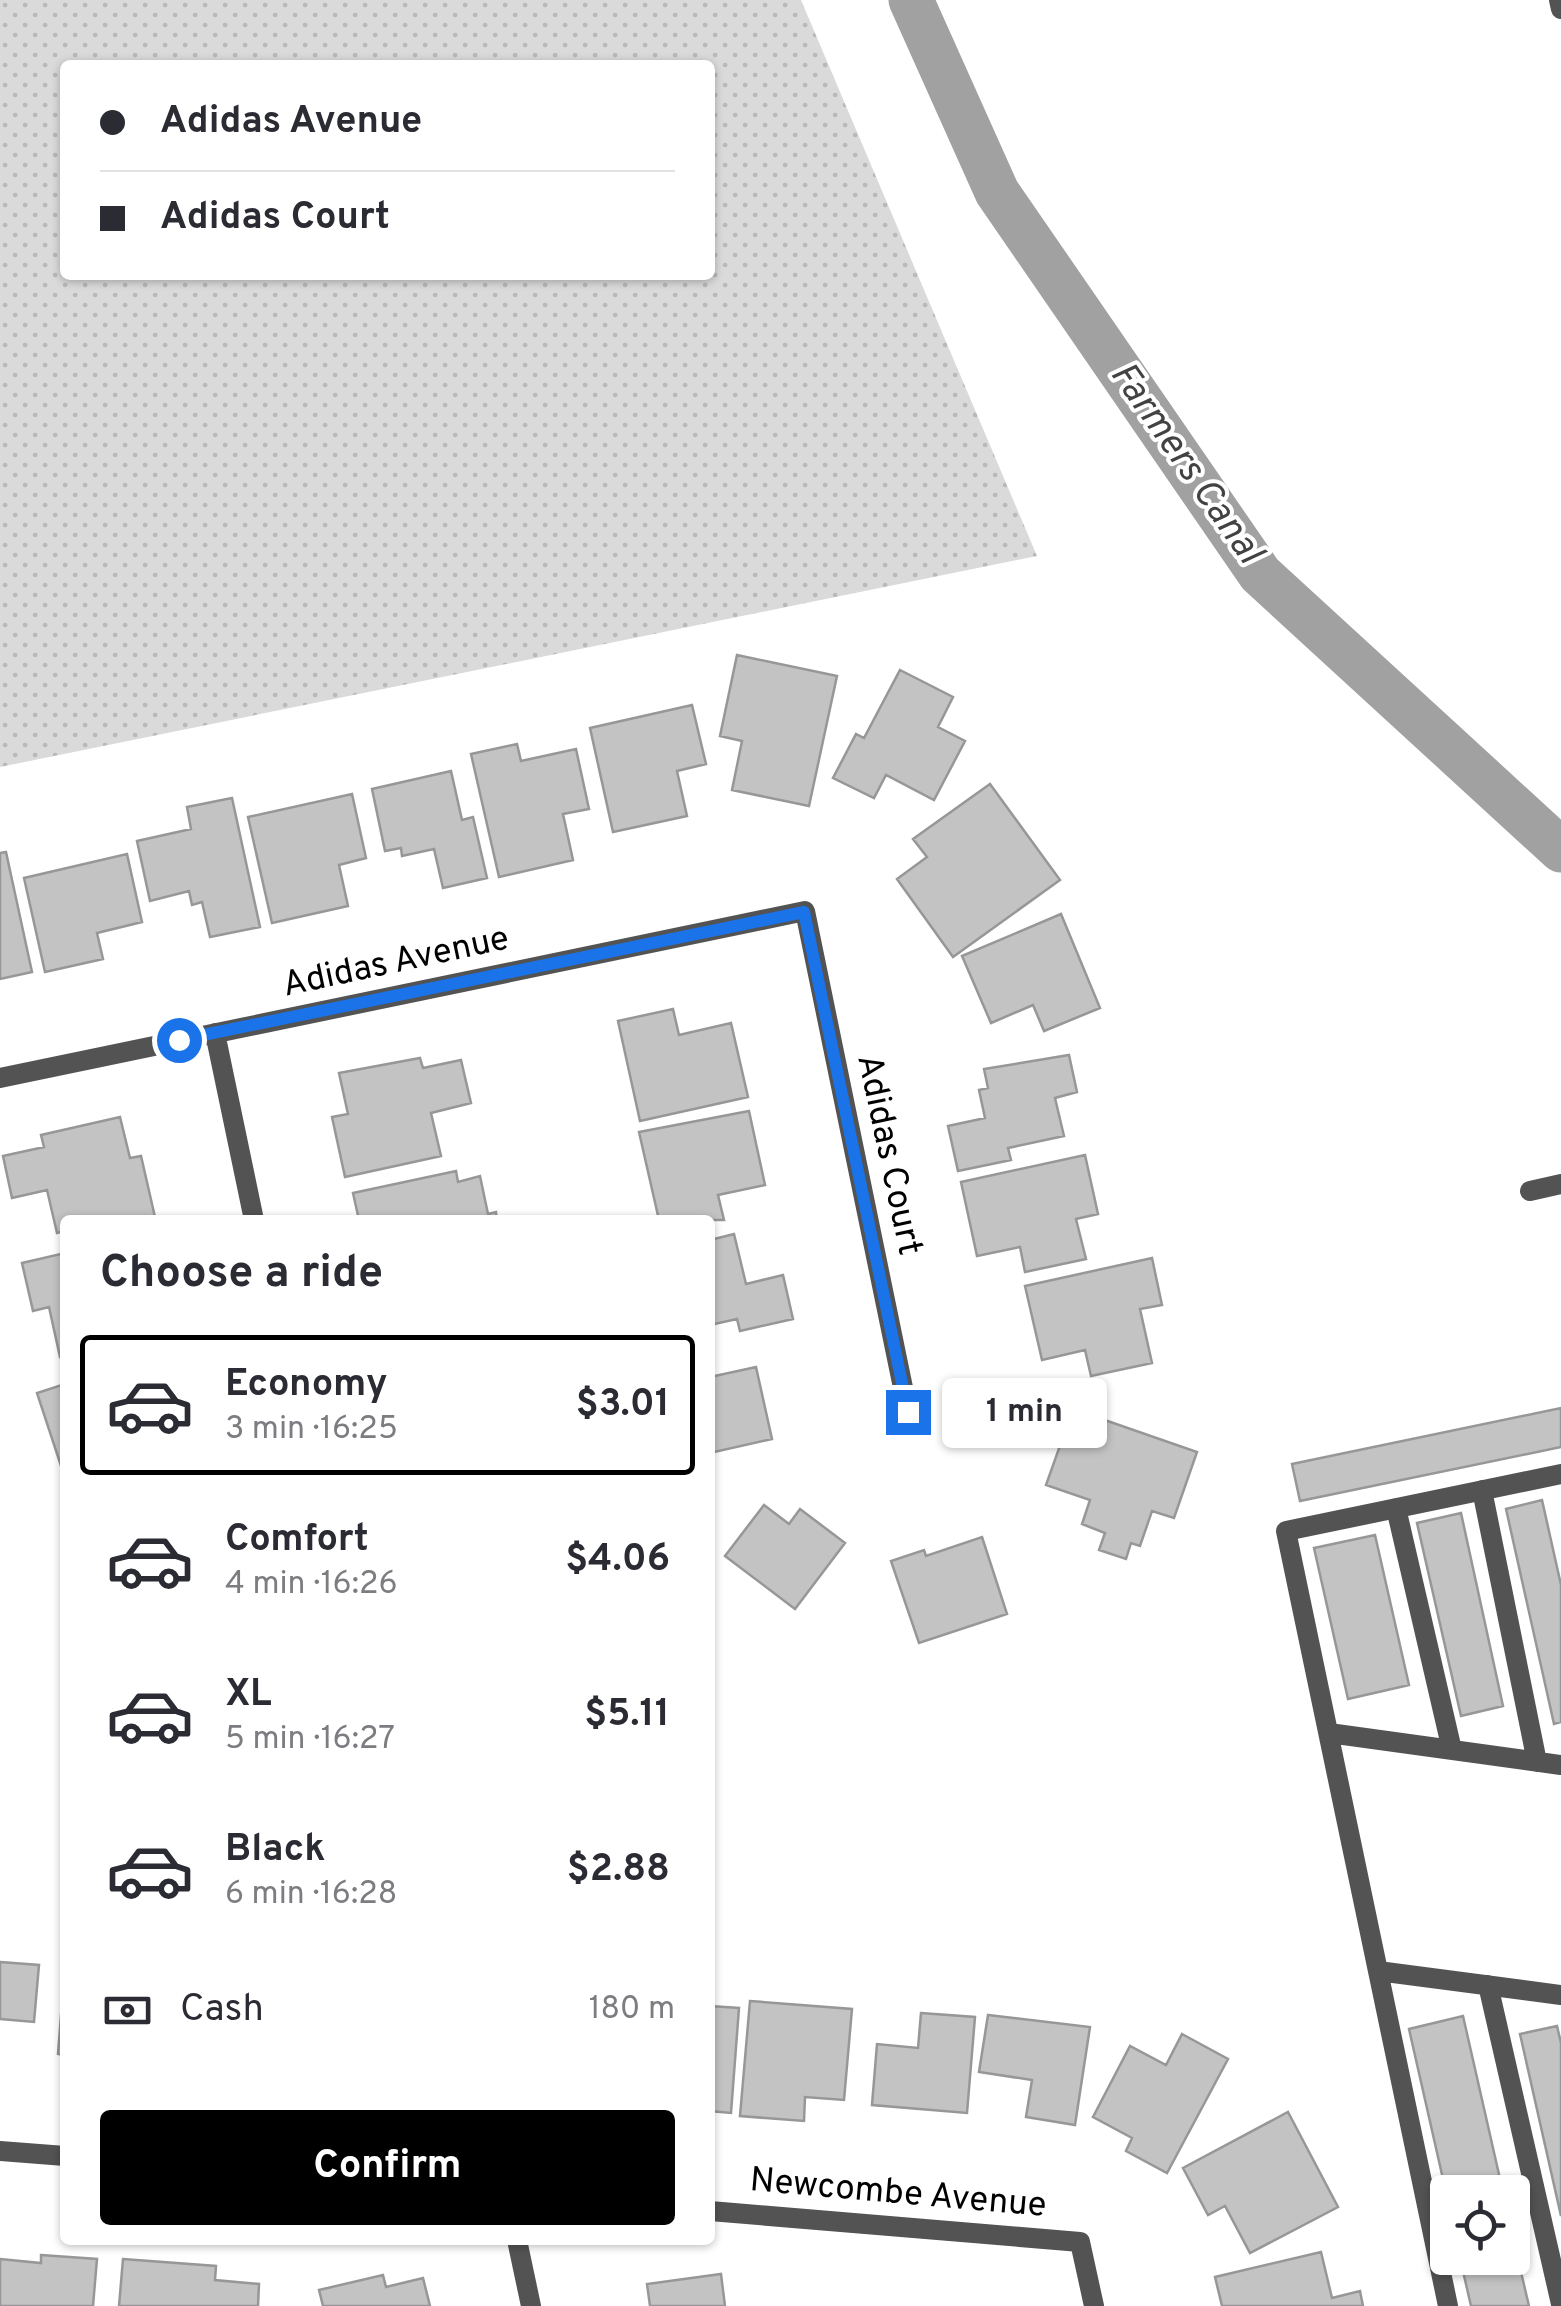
<!DOCTYPE html>
<meta charset="utf-8">
<style>
body{margin:0;font-family:Overpass,sans-serif;background:#f7f7f7;color:#2b2b33;height:100vh;display:flex;flex-direction:column;font-size:38px;white-space:nowrap}
*{box-sizing:border-box;margin:0}
p{font-size:32px;color:#7c7c81}
.icon{flex:none;width:55px;height:55px;fill:none;stroke:currentColor;stroke-width:2;stroke-linecap:round;stroke-linejoin:round}
.map{position:relative;flex:1;overflow:hidden}
.details{position:absolute;left:60px;top:1215px;width:655px;height:1030px;display:flex;flex-direction:column;background:#fff;border-radius:10px;box-shadow:0 2px 8px #0004}
.details>*{flex:none}
.banner{position:absolute;left:60px;top:60px;width:655px;height:220px;border-radius:10px;box-shadow:0 2px 8px #0004;display:grid;align-content:center;height:220px;padding:0 40px;background:#fff}
.buttons{position:absolute;left:1430px;top:2175px;display:grid;gap:20px}
.buttons a{display:grid;place-items:center;width:100px;height:100px;border-radius:10px;background:#fff;box-shadow:0 2px 8px #0004;font-size:50px}
.end{position:absolute;width:45px;height:45px;margin:-22px;border:12px solid #1a73e8;background:#fff;box-shadow:0 0 0 5px #fff}
.from{border-radius:50%}
.bubble{position:absolute;height:70px;border-radius:10px;background:#fff;box-shadow:0 2px 8px #0004;font-size:32px;font-weight:700;line-height:70px;text-align:center}
.banner b{display:flex;align-items:center;gap:35px;height:95px;font-size:38px}
.banner b+b{border-top:2px solid #e1e1e2}
.banner i{width:25px;height:25px;background:#2b2b33}
ul{padding:0;list-style:none}
li{display:flex;align-items:center;gap:30px;height:140px;margin:0 20px 15px;padding:0 20px;border:5px solid transparent;border-radius:10px}
li div{flex:1}
li b{display:block;font-size:38px}
li em{font-style:normal;font-weight:700}
li.on{border-color:#000}
li>.icon{width:90px;height:90px;stroke-width:1.5}
h2{padding:0 40px;font-size:45px;line-height:120px}
.pay{display:flex;align-items:center;gap:25px;height:110px;padding:0 40px;font-size:38px}
.pay p{margin-inline-start:auto}
.cta{display:flex;gap:20px;margin-top:auto;padding:20px 40px}
.cta a{flex:1;height:115px;border-radius:10px;background:#000;color:#fff;font-size:40px;font-weight:700;line-height:115px;text-align:center}
.map>svg:first-child{display:block}
.grass{fill:url(#grass-dots);fill-rule:evenodd}
.lines{fill:none;stroke-linecap:round;stroke-linejoin:round}
.canal{stroke:#a1a1a1;stroke-width:45}
.building{fill:#c3c3c3;stroke:#979797;stroke-width:2.5}
.service{stroke:#535353;stroke-width:20}
.minor{stroke:#535353;stroke-width:20}
.route{stroke:#1a73e8;stroke-width:12}
.labels{text-anchor:middle;dominant-baseline:central;stroke-width:8;stroke-linejoin:round;paint-order:stroke}
.street-label{font-size:35px;fill:#000;stroke:#fff}
.water-label{font-size:38px;font-style:italic;fill:#424242;stroke:#fff}
</style>
<div class="map">
<svg width="1561" height="2306" viewBox="0 0 1561 2306">
<defs>
<pattern id="grass-dots" width="8" height="8" patternUnits="userSpaceOnUse" patternTransform="scale(2.5)"><rect width="8" height="8" fill="#dadada"/><path d="M2 2h.1M6 6h.1" fill="none" stroke="#b9b9b9" stroke-width="1.8" stroke-linecap="round"/></pattern>
</defs>
<rect width="100%" height="100%" fill="#fff"/>
<path class="grass" d="M0 0H801L1037 556 0 767ZM65 65H710V275H65Z"/>
<g class="lines">
<path class="canal" d="M911 0 997 192 1260 574 1561 850"/>
</g>
<path class="building" d="M737 655 837 676 809 806 732 790 742 741 720 736Z
M900 670 953 697 938 727 965 741 934 800 886 775 874 798 833 778 856 734 864 738Z
M692 705 706 764 677 771 687 816 613 832 590 728Z
M517 744 521 761 576 749 589 809 563 814 573 860 499 877 471 754Z
M451 771 462 820 473 817 487 878 443 888 434 849 402 856 401 848 385 851 372 789Z
M990 784 1060 880 953 957 897 879 927 857 913 839Z
M352 794 366 858 339 865 348 906 272 923 248 817Z
M232 798 260 927 210 937 202 902 192 905 189 891 150 901 137 841 191 829 187 807Z
M6 852 32 972 0 979V853Z
M127 854 142 922 97 933 103 959 45 972 24 878Z
M1061 914 1100 1008 1044 1031 1033 1005 991 1023 962 956Z
M673 1009 679 1035 731 1023 748 1097 640 1121 618 1021Z
M1069 1055 1077 1092 1055 1098 1064 1136 1008 1148 1011 1160 958 1171 948 1126 985 1118 979 1090 988 1088 984 1069Z
M420 1058 423 1068 461 1060 471 1103 431 1113 441 1156 345 1177 332 1117 348 1114 339 1073Z
M749 1111 765 1185 718 1195 724 1220H659L639 1132Z
M120 1117 130 1158 141 1156 155 1217 65 1220V1231L57 1233 47 1190 12 1198 3 1156 44 1147 41 1135Z
M1085 1155 1098 1214 1076 1219 1086 1259 1025 1272 1020 1247 977 1256 961 1182Z
M456 1171 458 1182 480 1176 488 1214 496 1212 497 1220H359L353 1193Z
M734 1234 746 1284 783 1275 793 1319 740 1331 737 1319 710 1325V1240Z
M65 1253V1356L60 1357 49 1307 33 1311 22 1263Z
M1152 1258 1162 1305 1140 1309 1152 1363 1091 1376 1085 1350 1042 1360 1025 1286Z
M756 1367 772 1439 710 1453V1377Z
M65 1384V1475H64L37 1393Z
M1561 1408V1447L1300 1501 1292 1464Z
M1073 1409 1197 1452 1174 1518 1152 1511 1140 1546 1131 1543 1126 1559 1099 1550 1105 1533 1082 1524 1090 1500 1046 1485Z
M1542 1500 1561 1585V1722L1554 1724 1506 1509Z
M764 1505 789 1524 800 1509 845 1543 795 1609 725 1556Z
M1461 1513 1503 1706 1461 1716 1417 1523Z
M1375 1535 1409 1685 1348 1699 1314 1548Z
M982 1537 1007 1614 919 1643 891 1561 924 1550 926 1556Z
M0 1962 39 1965 34 2022 0 2019Z
M64 1976H65V2055L58 2054Z
M750 2001 852 2009 844 2100 805 2097 804 2121 740 2116Z
M710 2006 739 2008 731 2113 710 2111Z
M921 2013 975 2017 967 2113 872 2105 877 2044 918 2048Z
M988 2015 1090 2027 1075 2125 1026 2117 1032 2080 979 2072Z
M1463 2016 1503 2192H1448V2201L1409 2029Z
M1557 2026 1561 2043V2216L1520 2034Z
M1182 2034 1228 2059 1167 2173 1126 2151 1132 2138 1093 2117 1130 2046 1166 2065Z
M1288 2112 1338 2207 1250 2253 1225 2206 1208 2215 1183 2168Z
M1512 2234 1529 2306H1471L1460 2258H1512Z
M1321 2252 1332 2298 1360 2291 1363 2306H1222L1215 2277Z
M41 2255 97 2259 93 2306H0V2259L41 2263Z
M123 2259 216 2266 215 2280 259 2284 258 2306H119Z
M721 2274 725 2306H650L647 2284Z
M383 2275 386 2287 423 2278 430 2306H323L319 2290Z"/>
<g class="lines">
<path class="service" d="M1559 0 1561 9
M1530 1191 1561 1184
M1482 1490 1537 1762
M1396 1508 1452 1750
M1329 1733 1561 1765
M1378 1971 1561 1995
M1488 1985 1561 2304
M1448 2306 1286 1531 1561 1474"/>
<path class="minor" d="M215 1033 254 1220
M0 1078 805 911 908 1412
M0 2151 65 2156
M710 2211 1080 2242 1094 2306
M517 2240 531 2306"/>
</g>
<g class="lines">
<path class="route" d="M179 1040 804 912 908 1412"/>
</g>
<g class="labels">
<g class="street-label">
<text transform="translate(396 963) rotate(-12)">Adidas Avenue</text>
<text transform="translate(888 1155) rotate(78)">Adidas Court</text>
<text transform="translate(898 2194) rotate(5)">Newcombe Avenue</text>
</g>
<g class="water-label">
<text transform="translate(1185 464) rotate(55)">Farmers Canal</text>
</g>
</g>
</svg>
<div class="buttons">
<a><svg class="icon" aria-label="locate" viewBox="0 0 24 24"><circle cx="12" cy="12" r="6"/><path d="M12 2v4M12 18v4M2 12h4M18 12h4"/></svg></a>
</div>
<i class="end from" style="left:179px;top:1040px"></i>
<i class="end" style="left:908px;top:1412px"></i>
<div class="bubble" style="left:942px;top:1378px;width:165px">1 min</div>
<div class="banner">
<b><i class="from"></i>Adidas Avenue</b>
<b><i></i>Adidas Court</b>
</div>
<section class="details">
<h2>Choose a ride</h2>
<ul>
<li class="on"><svg class="icon" aria-label="car" viewBox="0 0 24 24"><path d="M5 17H2v-5l4-1 3-4h7l3 4 3 1v5h-3M9 17h6M6 11h13"/><circle cx="7" cy="17" r="2"/><circle cx="17" cy="17" r="2"/></svg><div><b>Economy</b><p>3 min · 16:25</p></div><em>$3.01</em></li>
<li><svg class="icon" aria-label="car" viewBox="0 0 24 24"><path d="M5 17H2v-5l4-1 3-4h7l3 4 3 1v5h-3M9 17h6M6 11h13"/><circle cx="7" cy="17" r="2"/><circle cx="17" cy="17" r="2"/></svg><div><b>Comfort</b><p>4 min · 16:26</p></div><em>$4.06</em></li>
<li><svg class="icon" aria-label="car" viewBox="0 0 24 24"><path d="M5 17H2v-5l4-1 3-4h7l3 4 3 1v5h-3M9 17h6M6 11h13"/><circle cx="7" cy="17" r="2"/><circle cx="17" cy="17" r="2"/></svg><div><b>XL</b><p>5 min · 16:27</p></div><em>$5.11</em></li>
<li><svg class="icon" aria-label="car" viewBox="0 0 24 24"><path d="M5 17H2v-5l4-1 3-4h7l3 4 3 1v5h-3M9 17h6M6 11h13"/><circle cx="7" cy="17" r="2"/><circle cx="17" cy="17" r="2"/></svg><div><b>Black</b><p>6 min · 16:28</p></div><em>$2.88</em></li>
</ul>
<div class="pay"><svg class="icon" aria-label="cash" viewBox="0 0 24 24"><path d="M3 7h18v10H3z"/><circle cx="12" cy="12" r="2"/></svg>Cash<p>180 m</p></div>
<div class="cta"><a>Confirm</a></div>
</section>
</div>
